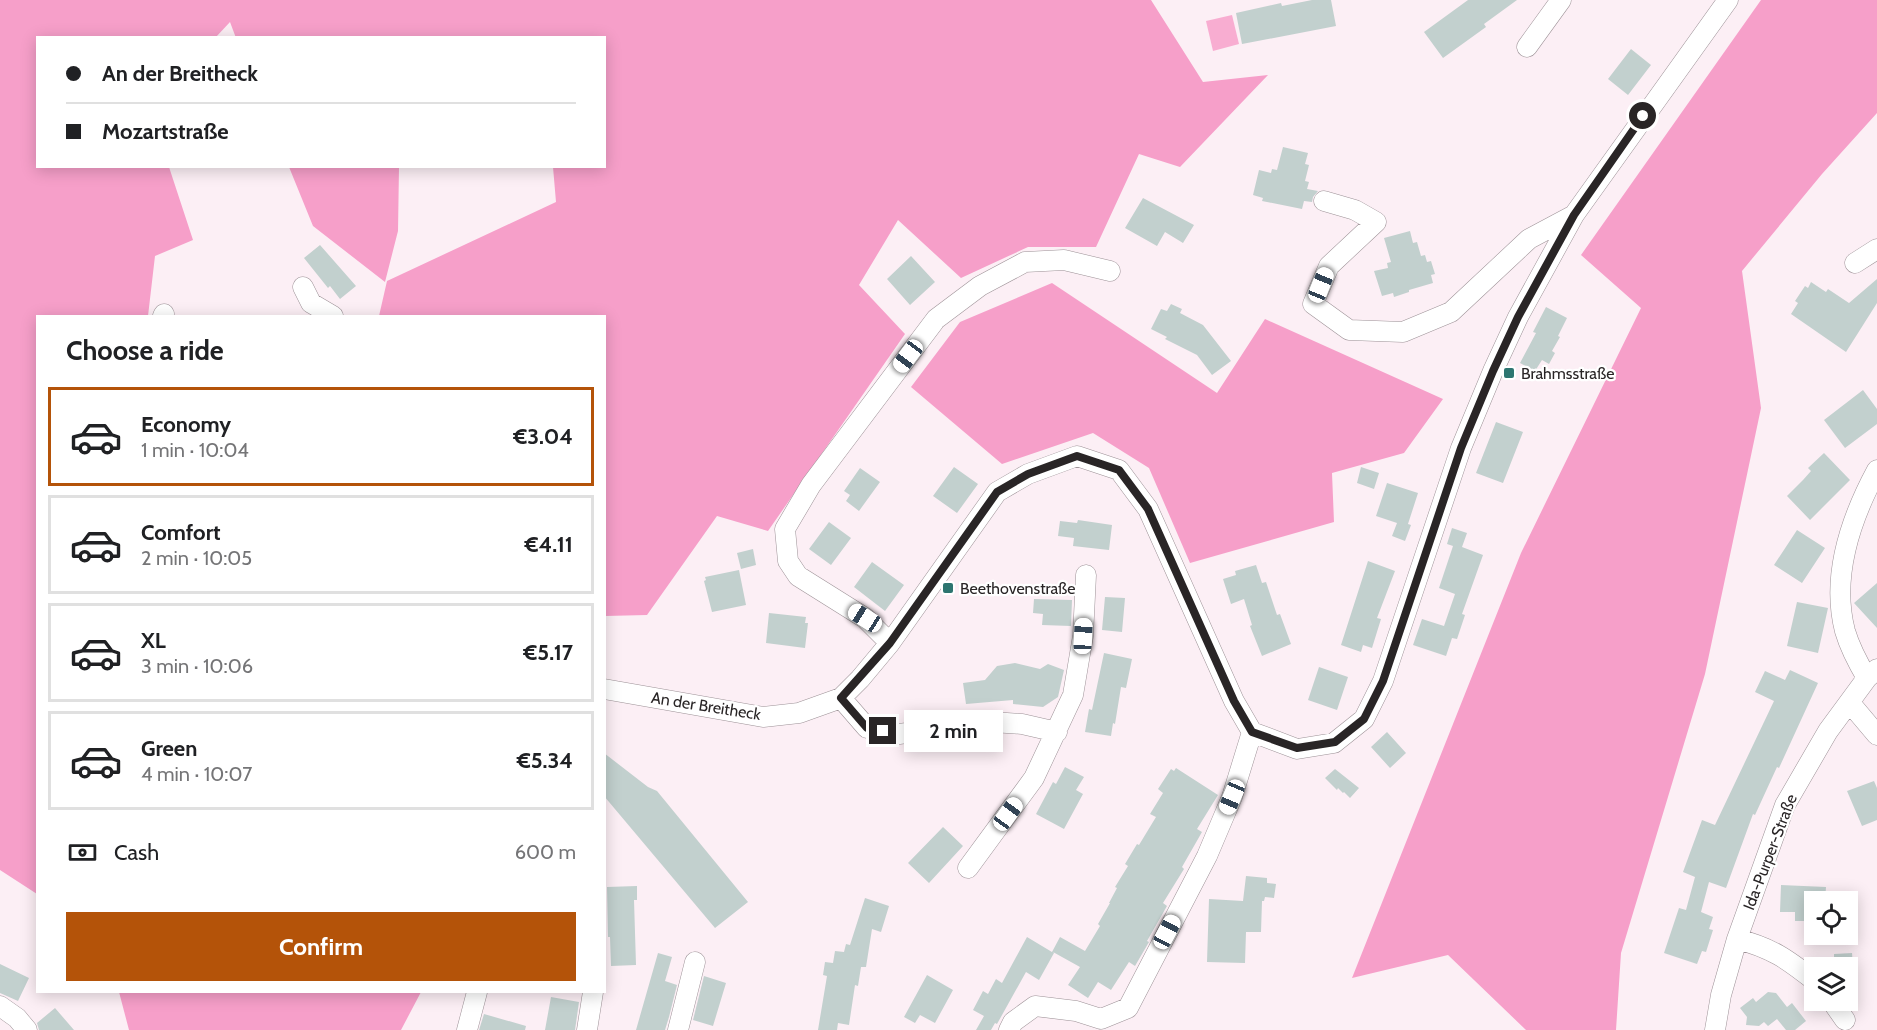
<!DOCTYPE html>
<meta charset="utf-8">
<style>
body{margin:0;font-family:Cabin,sans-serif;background:#f2f2f2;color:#202124;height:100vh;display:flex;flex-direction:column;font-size:22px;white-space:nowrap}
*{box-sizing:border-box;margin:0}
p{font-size:20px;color:#757577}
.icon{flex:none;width:33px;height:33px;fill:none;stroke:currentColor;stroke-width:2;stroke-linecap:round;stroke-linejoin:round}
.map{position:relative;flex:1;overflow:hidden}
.details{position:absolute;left:36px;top:315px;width:570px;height:678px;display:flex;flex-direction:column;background:#fff;border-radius:0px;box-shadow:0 3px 15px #0003}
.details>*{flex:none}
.banner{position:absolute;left:36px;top:36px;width:570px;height:132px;border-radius:0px;box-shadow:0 3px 15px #0003;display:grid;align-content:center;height:132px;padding:0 30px;background:#fff}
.buttons{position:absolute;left:1804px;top:891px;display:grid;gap:12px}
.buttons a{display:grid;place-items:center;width:54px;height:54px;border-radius:0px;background:#fff;box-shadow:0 3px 15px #0003;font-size:30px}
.end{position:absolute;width:27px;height:27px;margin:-14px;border:8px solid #292526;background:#fff;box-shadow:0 0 0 3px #fff}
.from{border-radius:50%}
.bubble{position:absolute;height:42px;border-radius:0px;background:#fff;box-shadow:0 3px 15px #0003;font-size:20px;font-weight:700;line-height:42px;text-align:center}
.car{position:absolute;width:18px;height:36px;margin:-18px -9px;border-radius:8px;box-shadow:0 0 4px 2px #0007;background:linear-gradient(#fff 24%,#345 0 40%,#fff 0 76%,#345 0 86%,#fff 0)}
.banner b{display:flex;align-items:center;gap:21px;height:57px;font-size:22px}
.banner b+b{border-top:2px solid #e0e0e0}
.banner i{width:15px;height:15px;background:#202124}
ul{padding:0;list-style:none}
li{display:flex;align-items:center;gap:18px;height:99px;margin:0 12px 9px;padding:0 18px;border:3px solid #e0e0e0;border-radius:0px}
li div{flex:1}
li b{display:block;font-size:22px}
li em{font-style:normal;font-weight:700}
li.selected{border-color:#b45309}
li>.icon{width:54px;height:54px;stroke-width:1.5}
h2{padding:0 30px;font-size:27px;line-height:72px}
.pay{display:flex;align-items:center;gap:15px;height:66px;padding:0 30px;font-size:22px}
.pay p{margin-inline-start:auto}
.button{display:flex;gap:12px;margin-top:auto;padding:12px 30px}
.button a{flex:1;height:69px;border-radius:0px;background:#b45309;color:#fff;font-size:24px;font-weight:700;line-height:69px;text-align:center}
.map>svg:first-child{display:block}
.green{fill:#f8add1}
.forest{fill:#f69fc9}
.building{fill:#c2d0ce}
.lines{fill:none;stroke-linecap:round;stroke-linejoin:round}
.minor-casing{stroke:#9d9297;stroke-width:21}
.minor{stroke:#fff;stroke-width:20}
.route{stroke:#292526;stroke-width:8}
.poi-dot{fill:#2d7570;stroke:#fff;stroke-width:2}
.labels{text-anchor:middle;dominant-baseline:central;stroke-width:4.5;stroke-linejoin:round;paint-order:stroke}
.poi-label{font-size:16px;fill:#292526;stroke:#fff;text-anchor:start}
.street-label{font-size:16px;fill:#292526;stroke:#fff}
</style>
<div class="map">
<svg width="1877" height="1030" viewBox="0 0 1877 1030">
<rect width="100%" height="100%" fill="#fceff5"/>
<path class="green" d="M1232 15 1239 44 1213 51 1206 21Z"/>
<path class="forest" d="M0 0H1151L1203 82 1268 75 1180 167 1139 154 1096 247H1028L961 278 898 220 859 285 905 334 768 531 717 516 647 615 605 616 604 316H379L387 281 556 202 553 167 604 166V38H236L230 22 216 37 38 38V166L169 167 193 240 155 256 148 316H38L37 894 0 870Z
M1761 0H1877V113L1822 174 1742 271 1761 408 1705 674 1621 953 1616 1030H1526L1448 955 1352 978 1521 553 1641 308 1581 255Z
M289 167H399L398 231 385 282 313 226Z
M1052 283 1217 393 1265 319 1443 399 1404 453 1332 473 1334 522 1190 563 1149 468 1093 433 1002 464 911 387 960 322Z
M119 992H421L401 1030H129Z"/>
<path class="building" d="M1312 0H1331L1336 26 1242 44 1236 13 1281 3 1282 6Z
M1468 0H1517L1484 24 1486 27 1443 58 1424 32Z
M1631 49 1651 65 1628 95 1608 79Z
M1283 147 1308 153 1305 164 1309 165 1305 181 1309 182 1307 189 1318 191 1313 197 1312 202 1304 201 1302 209 1262 201 1263 198 1253 195 1259 170 1271 173 1272 169 1277 170Z
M1143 198 1194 225 1183 243 1165 232 1157 246 1125 228Z
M1410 231 1413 243 1417 242 1421 256 1425 255 1427 262 1431 261 1435 274 1431 275 1433 283 1409 290V292L1394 297 1393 293 1382 296 1374 271 1388 268 1387 263 1391 262 1384 238Z
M320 245 356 286 340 299 330 286 328 288 304 258Z
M911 256 935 282 910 305 887 279Z
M1877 279V303L1846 352 1791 314 1798 303 1795 301 1805 286 1808 288 1811 282 1826 292 1828 289 1849 303Z
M1171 304 1182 309 1180 313 1203 325 1231 361 1212 375 1197 355 1165 339 1167 337 1151 329 1161 309 1167 311Z
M1546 307 1567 318 1558 336 1560 337 1552 351 1555 353 1549 364 1542 360 1535 371 1520 363 1536 333 1533 332Z
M1863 390 1877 409V424L1845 448 1824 420Z
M1496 422 1523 432 1503 483 1476 473Z
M1824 453 1850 480 1810 520 1787 496 1803 480 1811 471 1808 468Z
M954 467 978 484 957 513 933 496Z
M1361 467 1379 473 1374 489 1357 483Z
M860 468 880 482 859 511 846 501 850 495 844 491Z
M1387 483 1418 493 1408 524 1411 525 1405 541 1392 536 1397 523 1376 516Z
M1078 520 1112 525 1109 550 1073 546 1074 538 1058 536 1060 521 1077 523Z
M829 522 851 538 831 565 809 549Z
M1452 528 1467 533 1462 547 1483 555 1462 614 1465 615 1457 639 1452 638 1446 656 1413 645 1422 619 1444 626 1455 594 1439 588 1453 546 1447 544Z
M1797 530 1825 548 1802 583 1774 565Z
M753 549 756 565 741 569 737 553Z
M1368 561 1395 571 1377 618 1381 619 1372 648 1363 645 1361 652 1341 645Z
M872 562 904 585 885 611 854 587Z
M1256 565 1262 583 1266 582 1277 615 1280 614 1291 644 1262 656 1250 626 1252 625 1244 599 1231 604 1223 579 1236 575 1235 571Z
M739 570 746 605 712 612 704 581 706 580 705 577Z
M1877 583V628L1854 603Z
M1105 597 1125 598 1122 632 1102 630Z
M1034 599 1072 600 1071 626 1042 625 1043 614 1033 613Z
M1797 602 1828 608 1818 653 1787 646Z
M769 613 806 617 805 623H808L805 648 766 643Z
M1104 653 1132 659 1126 688 1121 687 1115 724 1113 723 1111 736 1085 732 1089 709 1092 710Z
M1015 663 1040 669 1048 664 1064 670 1058 697 1043 707 1013 704V700L966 704 963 683 985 680 997 666Z
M1319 667 1348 677 1337 710 1308 700Z
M1790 670 1818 683 1779 768 1777 767 1755 815 1753 814 1726 888 1709 882 1701 912 1713 917 1709 929 1713 930 1706 952 1702 951 1697 964 1664 953 1679 908 1686 910 1695 877 1683 872 1702 820 1715 825 1774 701 1755 692 1765 671 1785 680Z
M1387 732 1406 753 1390 768 1371 747Z
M604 753 648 787 657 791 748 902 715 928 604 796Z
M1065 767 1084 777 1076 790 1083 794 1064 829 1036 814 1053 782 1056 784Z
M1176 768 1218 795 1197 829 1202 832 1182 867 1184 869 1163 903 1167 906 1147 941 1149 942 1135 966 1129 962 1111 990 1098 982 1088 998 1068 985 1080 967 1053 952 1054 953 1039 980 1026 972 997 1024 995 1023 991 1030H976L984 1016 973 1010 983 991 988 994 996 979 1002 983 1027 937 1052 952 1060 937 1085 951 1100 926 1098 924 1110 903H1109L1117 888 1115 887 1128 866 1125 864 1137 844 1139 845 1156 817 1150 814 1163 793 1158 789 1171 769 1174 771Z
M1335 769 1359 788 1350 798 1344 792 1343 793 1338 788 1337 790 1325 778Z
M1874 781 1877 788V820L1862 826 1847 791Z
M943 827 963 846 929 883 908 863Z
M1246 876 1267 878V883L1276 884 1274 898 1265 897 1264 901H1262L1261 932H1246L1245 963 1207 962 1209 899 1243 901Z
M1781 885 1826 887 1825 902H1815V921H1795V912H1780Z
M637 886V900H634L636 965 611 966 610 937H608L607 887Z
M865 898 889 906 881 932 872 929 866 967H861L858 986 855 985 849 1025 838 1023 837 1030H818L827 976 823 975 825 962 833 963 835 951 844 952 846 944 850 945Z
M658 953 672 957 665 981 677 985 669 1017 665 1030H636Z
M1852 953 1853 968H1834V954Z
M0 964 29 978 18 1001 0 993Z
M927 975 953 990 935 1023 920 1015 915 1023 904 1017Z
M704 976 726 983 713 1026 693 1020Z
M1768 992 1776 993 1787 1007 1792 1003 1806 1021 1795 1030H1786L1777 1019 1768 1026 1764 1022 1759 1026 1746 1025 1747 1017 1740 1008 1753 998 1756 1002Z
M551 997 579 1002 575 1030H545Z
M55 1008 74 1030H39L37 1023Z
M484 1014 526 1026 525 1030H479Z"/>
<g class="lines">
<g class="minor-casing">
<path id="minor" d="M1527 47 1561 0
M1324 201 1355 210 1376 222 1329 266 1313 304 1349 330 1403 332 1451 312 1529 239 1574 215
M1855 263 1877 249
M303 287 311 303 333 316
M163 316 164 314
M890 643 865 618 798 576 788 561 785 529 811 485 936 319 980 286 1025 262 1064 260 1110 271
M1867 678C1858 663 1850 648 1845 631 1831 577 1851 518 1877 470
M604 689 763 717 799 713 841 698 860 679 890 643 997 492 1028 474 1077 456 1119 470 1148 509 1234 701 1252 732 1297 749 1334 743 1364 719 1383 681 1461 448 1493 371 1518 317 1574 215 1728 0
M841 698 867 728 899 734 992 722 1022 724 1057 732
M1850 703 1877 735
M968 868 1034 778 1073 695 1083 636 1086 575
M1737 939C1772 948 1787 959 1815 981
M1831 1000 1845 1020
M0 1006 17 1018 27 1030
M467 1030 477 992
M587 1030 593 992
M678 1030 695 962
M1009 1030 1013 1022 1035 1006 1076 1011 1101 1019 1128 1008 1207 856 1232 797 1252 732
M1715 1030 1721 995 1737 939 1785 805 1828 731 1867 678 1877 669"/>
</g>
<use href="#minor" class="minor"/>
</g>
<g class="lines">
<path class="route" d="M883 731 867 728 841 698 890 643 997 492 1028 474 1077 456 1119 470 1148 509 1234 701 1252 732 1297 748 1335 742 1364 719 1383 681 1461 448 1493 371 1518 317 1574 215 1643 116"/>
</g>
<g class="poi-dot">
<rect x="1503" y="367" width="12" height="12" rx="3"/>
<rect x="942" y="582" width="12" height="12" rx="3"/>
</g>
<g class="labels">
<g class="poi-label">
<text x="1521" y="373">Brahmsstraße</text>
<text x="960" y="588">Beethovenstraße</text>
</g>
<g class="street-label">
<text transform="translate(706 706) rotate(9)">An der Breitheck</text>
<text transform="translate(1770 852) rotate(-69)">Ida-Purper-Straße</text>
</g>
</g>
</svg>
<div class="buttons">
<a><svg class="icon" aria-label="locate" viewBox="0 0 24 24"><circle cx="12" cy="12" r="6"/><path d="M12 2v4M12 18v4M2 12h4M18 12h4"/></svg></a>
<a><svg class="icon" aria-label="layers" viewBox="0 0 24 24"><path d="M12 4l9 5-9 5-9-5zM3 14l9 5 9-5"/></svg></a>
</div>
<i class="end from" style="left:1643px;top:116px"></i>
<i class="end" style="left:883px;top:731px"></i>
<div class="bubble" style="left:904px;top:710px;width:99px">2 min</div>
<i class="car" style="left:1321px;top:285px;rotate:22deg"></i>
<i class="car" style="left:908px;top:356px;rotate:217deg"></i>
<i class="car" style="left:865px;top:618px;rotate:302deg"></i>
<i class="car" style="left:1083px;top:636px;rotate:3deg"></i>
<i class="car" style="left:1232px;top:797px;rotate:203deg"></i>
<i class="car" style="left:1008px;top:814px;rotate:36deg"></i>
<i class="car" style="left:1167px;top:932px;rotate:28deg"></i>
<div class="banner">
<b><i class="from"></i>An der Breitheck</b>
<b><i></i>Mozartstraße</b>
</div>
<section class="details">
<h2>Choose a ride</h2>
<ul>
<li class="selected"><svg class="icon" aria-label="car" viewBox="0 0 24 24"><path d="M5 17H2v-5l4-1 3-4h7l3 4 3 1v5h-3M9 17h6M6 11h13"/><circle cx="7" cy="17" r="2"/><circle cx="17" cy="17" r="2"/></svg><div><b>Economy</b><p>1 min · 10:04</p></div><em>€3.04</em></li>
<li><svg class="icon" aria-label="car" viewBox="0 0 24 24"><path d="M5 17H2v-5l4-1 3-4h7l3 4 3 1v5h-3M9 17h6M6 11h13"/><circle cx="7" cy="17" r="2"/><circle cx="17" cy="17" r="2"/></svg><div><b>Comfort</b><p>2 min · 10:05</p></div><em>€4.11</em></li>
<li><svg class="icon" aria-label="car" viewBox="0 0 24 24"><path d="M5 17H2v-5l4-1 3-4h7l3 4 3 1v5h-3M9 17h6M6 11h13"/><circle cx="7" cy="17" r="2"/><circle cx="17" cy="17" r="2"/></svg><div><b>XL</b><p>3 min · 10:06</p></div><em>€5.17</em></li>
<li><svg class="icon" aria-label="car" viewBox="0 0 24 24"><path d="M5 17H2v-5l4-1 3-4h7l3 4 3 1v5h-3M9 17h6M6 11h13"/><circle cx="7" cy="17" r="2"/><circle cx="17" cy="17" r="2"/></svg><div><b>Green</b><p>4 min · 10:07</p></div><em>€5.34</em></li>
</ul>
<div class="pay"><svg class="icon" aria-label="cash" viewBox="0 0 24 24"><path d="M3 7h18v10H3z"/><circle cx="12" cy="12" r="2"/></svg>Cash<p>600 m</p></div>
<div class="button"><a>Confirm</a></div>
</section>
</div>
